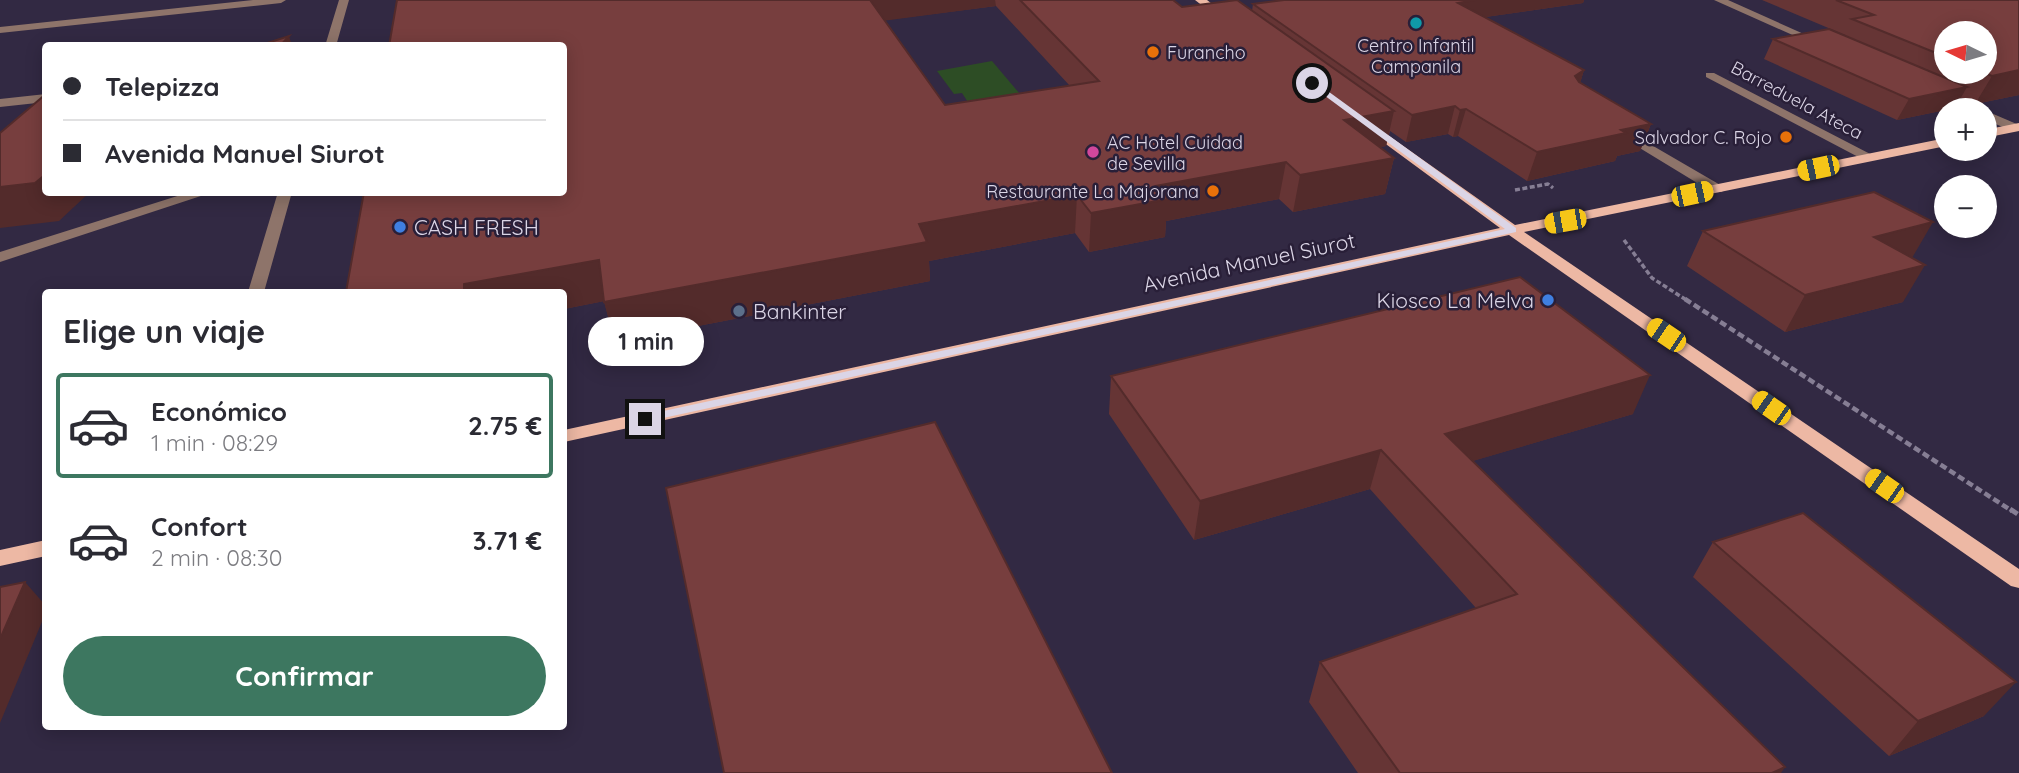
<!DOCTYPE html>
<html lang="es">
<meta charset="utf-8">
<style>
body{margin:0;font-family:Quicksand,sans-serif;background:#f2f2f3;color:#2b2b33;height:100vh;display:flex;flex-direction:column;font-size:26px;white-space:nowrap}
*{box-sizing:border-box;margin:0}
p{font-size:23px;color:#7c7c81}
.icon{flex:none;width:38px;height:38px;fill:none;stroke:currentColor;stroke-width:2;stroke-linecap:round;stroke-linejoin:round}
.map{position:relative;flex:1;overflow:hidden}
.side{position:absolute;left:42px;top:289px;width:525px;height:441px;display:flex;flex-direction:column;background:#fff;border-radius:7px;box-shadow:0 4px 18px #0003}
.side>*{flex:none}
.banner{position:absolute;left:42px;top:42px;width:525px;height:154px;border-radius:7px;box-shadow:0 4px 18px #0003;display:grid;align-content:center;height:154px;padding:0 21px;background:#fff}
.needle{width:46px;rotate:275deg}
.buttons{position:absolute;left:1934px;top:21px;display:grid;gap:14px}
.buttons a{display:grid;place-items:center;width:63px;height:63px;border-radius:50%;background:#fff;box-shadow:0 4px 18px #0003;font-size:35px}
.end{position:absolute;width:32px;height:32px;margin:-16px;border:9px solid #dbd5e6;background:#111;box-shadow:0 0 0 4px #111}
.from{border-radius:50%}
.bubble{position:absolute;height:49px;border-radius:24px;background:#fff;box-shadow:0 4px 18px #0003;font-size:23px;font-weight:700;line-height:49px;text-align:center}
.car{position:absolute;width:21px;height:42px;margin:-21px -10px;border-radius:9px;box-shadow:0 0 5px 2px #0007;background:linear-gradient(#f5c518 24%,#345 0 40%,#f5c518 0 76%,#345 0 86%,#f5c518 0)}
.banner b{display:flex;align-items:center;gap:24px;height:66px;font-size:26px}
.banner b+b{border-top:2px solid #e1e1e2}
.banner i{width:18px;height:18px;background:#2b2b33}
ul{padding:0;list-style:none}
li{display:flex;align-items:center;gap:21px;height:105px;margin:0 14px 10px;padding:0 7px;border:4px solid transparent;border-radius:7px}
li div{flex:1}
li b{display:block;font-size:26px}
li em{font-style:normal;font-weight:700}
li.on{border-color:#3d7760}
li>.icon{width:63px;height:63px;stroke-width:1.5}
h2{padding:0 21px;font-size:32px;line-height:84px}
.button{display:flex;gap:14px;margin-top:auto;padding:14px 21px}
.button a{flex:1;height:80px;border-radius:42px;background:#3d7760;color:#fff;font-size:28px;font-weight:700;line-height:80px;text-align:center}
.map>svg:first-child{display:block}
.green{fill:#2d4d25}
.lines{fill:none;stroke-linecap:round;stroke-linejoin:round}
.path-far2{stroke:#867e94;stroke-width:3.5;stroke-dasharray:5 2.5;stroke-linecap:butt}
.path-far1{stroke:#867e94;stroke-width:4.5;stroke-dasharray:7 3.5;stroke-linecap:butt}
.path{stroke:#867e94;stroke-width:5;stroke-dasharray:9 4.5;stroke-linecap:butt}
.minor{fill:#8e746a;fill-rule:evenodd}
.major{fill:#edb8a4;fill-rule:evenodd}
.wall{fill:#663535;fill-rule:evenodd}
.shaded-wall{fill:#532b2b}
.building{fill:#773e3e;stroke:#532b2b;stroke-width:2}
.route{fill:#dbd5e6}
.culture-dot{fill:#0f9aa8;stroke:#291f38;stroke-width:2.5}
.food-dot{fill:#e8710a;stroke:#291f38;stroke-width:2.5}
.hotel-dot{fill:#d1479c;stroke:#291f38;stroke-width:2.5}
.shop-dot{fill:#3f7fe0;stroke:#291f38;stroke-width:2.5}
.service-dot{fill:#5c6f8a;stroke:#291f38;stroke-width:2.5}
.labels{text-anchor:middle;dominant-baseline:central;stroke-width:5;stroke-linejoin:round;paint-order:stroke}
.far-poi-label{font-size:18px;fill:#dbd5e6;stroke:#291f38;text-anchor:start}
.far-street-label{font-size:18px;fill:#dbd5e6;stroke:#291f38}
.poi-label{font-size:21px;fill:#dbd5e6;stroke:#291f38;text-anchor:start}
.street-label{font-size:21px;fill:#dbd5e6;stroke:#291f38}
</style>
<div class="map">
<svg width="2019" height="773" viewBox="0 0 2019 773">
<rect width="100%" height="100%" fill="#322943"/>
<path class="green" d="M992 61 1031 107 977 116 962 93 954 94 937 71Z"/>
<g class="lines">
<path class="path-far2" d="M1515 190 1548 184 1553 188
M1624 240 1652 278 1688 301"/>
<path class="path-far1" d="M1685 299 2012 511"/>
<path class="path" d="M2010 509 2019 515"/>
<path class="minor" d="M253 0H286L281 3 0 33V27Z
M339 0H349L336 46H325Z
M1714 0H1728L1824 43 1815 45Z
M1706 73H1714L1876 157 1874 160H1864L1706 77Z
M1934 91H1942L1982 110H1966L1934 97Z
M46 94V102L0 107V99Z
M1984 110 2019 125V131H2012L1984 119Z
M1624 129 1722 186 1724 189 1722 192H1712L1620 136 1618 133Z
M190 192H213L0 262V252Z
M278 192H292L264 292H248Z"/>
<path class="major" d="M1195 0H1207L1230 18 1221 20Z
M1368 121 1515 225 1946 138V146L1524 232 2019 569V588L2011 586 1509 235 564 442V430L1500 228 1364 128V122Z
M2019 123V131L1984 138V130Z
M46 540V556L0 566V550Z"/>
</g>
<path class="wall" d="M397 0H1173L1182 7 1252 11 1253 4 1284 0H1584L1583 3 1485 17 1584 70 1580 83 1651 124 1640 151 1617 156 1615 161 1527 181 1458 136 1453 137 1448 134 1406 142 1390 131 1386 146 1380 147 1394 158 1385 194 1293 212 1279 199 1166 221 1165 237 1089 252 1075 233 929 261 930 281 615 342 604 301 564 309V292ZM996 6 1070 86 945 105 885 20Z
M1762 0H2019V95L1975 104 1961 98 1955 108 1897 120 1764 59 1773 39 1844 36 1845 35ZM1946 33 1984 72H1946Z
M1703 231 1912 258 1903 302 1785 332 1687 266Z
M1111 376 1633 414 1472 461 1781 773H1358L1309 702 1320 662 1476 608 1370 489 1194 540 1109 414Z
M1713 542 1984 716 1889 756 1693 577Z"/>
<path class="shaded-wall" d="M865 0H995L996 6 867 23Z
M1468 0H1584L1583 3 1472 19 1458 3Z
M289 36 292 46H280Z
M1584 70 1576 97 1575 76Z
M2019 70V95L1975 104 1992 76Z
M1967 87 1955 108 1897 120 1909 99Z
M1455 106 1448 134 1406 142 1412 115Z
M1466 109 1458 136 1453 137 1460 110Z
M1394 111 1386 146 1337 156 1344 120Z
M1651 124 1640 151 1617 156 1615 161 1527 181 1537 152 1621 130Z
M1394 158 1385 194 1293 212 1300 175Z
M1286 162 1279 199 1166 221 1165 237 1089 252 1091 213 1156 186Z
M46 174V192H90L59 221 0 228V187Z
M1077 195 1075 233 929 261 930 281 615 342 604 302 919 224Z
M1933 222 1912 258 1874 237Z
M599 260 610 300 564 309V292H464V284Z
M1925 265 1903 302 1785 332 1805 295Z
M1650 375 1633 414 1432 473 1445 434Z
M1381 450 1370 489 1194 540 1200 501Z
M25 582 46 606V612L0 723V639Z
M2016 682 1984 716 1889 756 1918 721Z
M1785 767 1781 773H1772Z"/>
<path class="building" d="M397 0H870L945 105 1099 81 1020 0H1173L1182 7 1237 0 1394 111 1344 120 1394 158 1300 175 1286 162 1156 186 1168 199 1091 213 1077 195 919 224 927 242 604 302 599 260 464 284V292H346L364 192H564V46H389Z
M1284 0H1476L1458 3 1584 70 1575 76 1579 82 1651 124 1621 130 1626 133 1537 152 1466 109 1460 110 1455 106 1412 115 1253 4Z
M1836 0H2019V70L1992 76 1982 72H1984V33H1946V57L1852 19 1874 15Z
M1829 29 1967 87 1909 99 1773 39Z
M289 36 280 46H258Z
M46 94V174L35 183 0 187V133Z
M1874 192 1933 222 1874 237 1925 265 1805 295 1703 231Z
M1520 277 1650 375 1445 434 1785 767 1772 773H1400L1320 662 1517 594 1381 450 1200 501 1111 376Z
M935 422 1112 773H724L666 488Z
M1803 513 2016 682 1918 721 1713 542Z
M25 582 0 639V587Z"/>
<path class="route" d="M1309 81H1314L1516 228V232L645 422 639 419 645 415 1505 229 1309 84Z"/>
<circle class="culture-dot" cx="1416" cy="23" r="7"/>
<g class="food-dot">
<circle cx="1153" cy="52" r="7"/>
<circle cx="1786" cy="137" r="7"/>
<circle cx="1213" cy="191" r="7"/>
</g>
<circle class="hotel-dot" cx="1093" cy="152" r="7"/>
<g class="shop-dot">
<circle cx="400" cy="227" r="7"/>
<circle cx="1548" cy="300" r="7"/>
</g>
<circle class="service-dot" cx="739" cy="311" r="7"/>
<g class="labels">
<g class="far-poi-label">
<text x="1416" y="45" text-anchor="middle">Centro Infantil<tspan x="1416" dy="21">Campanila</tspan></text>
<text x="1167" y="52">Furancho</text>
<text x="1772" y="137" text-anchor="end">Salvador C. Rojo</text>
<text x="1107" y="142">AC Hotel Cuidad<tspan x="1107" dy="21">de Sevilla</tspan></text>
<text x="1199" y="191" text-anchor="end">Restaurante La Majorana</text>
</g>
<g class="far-street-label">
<text transform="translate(1797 100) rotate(28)">Barreduela Ateca</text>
</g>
<g class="poi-label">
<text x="414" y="227">CASH FRESH</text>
<text x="1534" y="300" text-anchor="end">Kiosco La Melva</text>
<text x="753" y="311">Bankinter</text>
</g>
<g class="street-label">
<text transform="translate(1249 262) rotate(-12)">Avenida Manuel Siurot</text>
</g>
</g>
</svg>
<div class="buttons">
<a><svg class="needle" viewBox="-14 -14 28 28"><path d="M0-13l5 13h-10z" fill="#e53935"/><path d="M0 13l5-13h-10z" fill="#7c7c81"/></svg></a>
<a>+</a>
<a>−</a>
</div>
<i class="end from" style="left:1312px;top:83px"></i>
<i class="end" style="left:645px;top:419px"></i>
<div class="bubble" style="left:588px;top:317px;width:116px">1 min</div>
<i class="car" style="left:1818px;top:168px;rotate:258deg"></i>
<i class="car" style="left:1692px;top:194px;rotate:78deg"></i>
<i class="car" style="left:1565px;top:221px;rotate:260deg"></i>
<i class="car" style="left:1666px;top:335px;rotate:304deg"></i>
<i class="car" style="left:1771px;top:408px;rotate:305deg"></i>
<i class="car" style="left:1884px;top:486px;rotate:305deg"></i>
<div class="banner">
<b><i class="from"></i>Telepizza</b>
<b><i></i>Avenida Manuel Siurot</b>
</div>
<section class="side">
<h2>Elige un viaje</h2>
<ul>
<li class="on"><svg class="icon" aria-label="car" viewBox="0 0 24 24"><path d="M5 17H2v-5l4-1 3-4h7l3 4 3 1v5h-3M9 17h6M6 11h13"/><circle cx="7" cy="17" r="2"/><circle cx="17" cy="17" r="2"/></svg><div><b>Económico</b><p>1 min · 08:29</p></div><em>2.75 €</em></li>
<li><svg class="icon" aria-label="car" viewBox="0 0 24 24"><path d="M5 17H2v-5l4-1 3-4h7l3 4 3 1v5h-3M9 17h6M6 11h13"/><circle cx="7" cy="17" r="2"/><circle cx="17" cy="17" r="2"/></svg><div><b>Confort</b><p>2 min · 08:30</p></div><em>3.71 €</em></li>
</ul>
<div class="button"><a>Confirmar</a></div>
</section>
</div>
